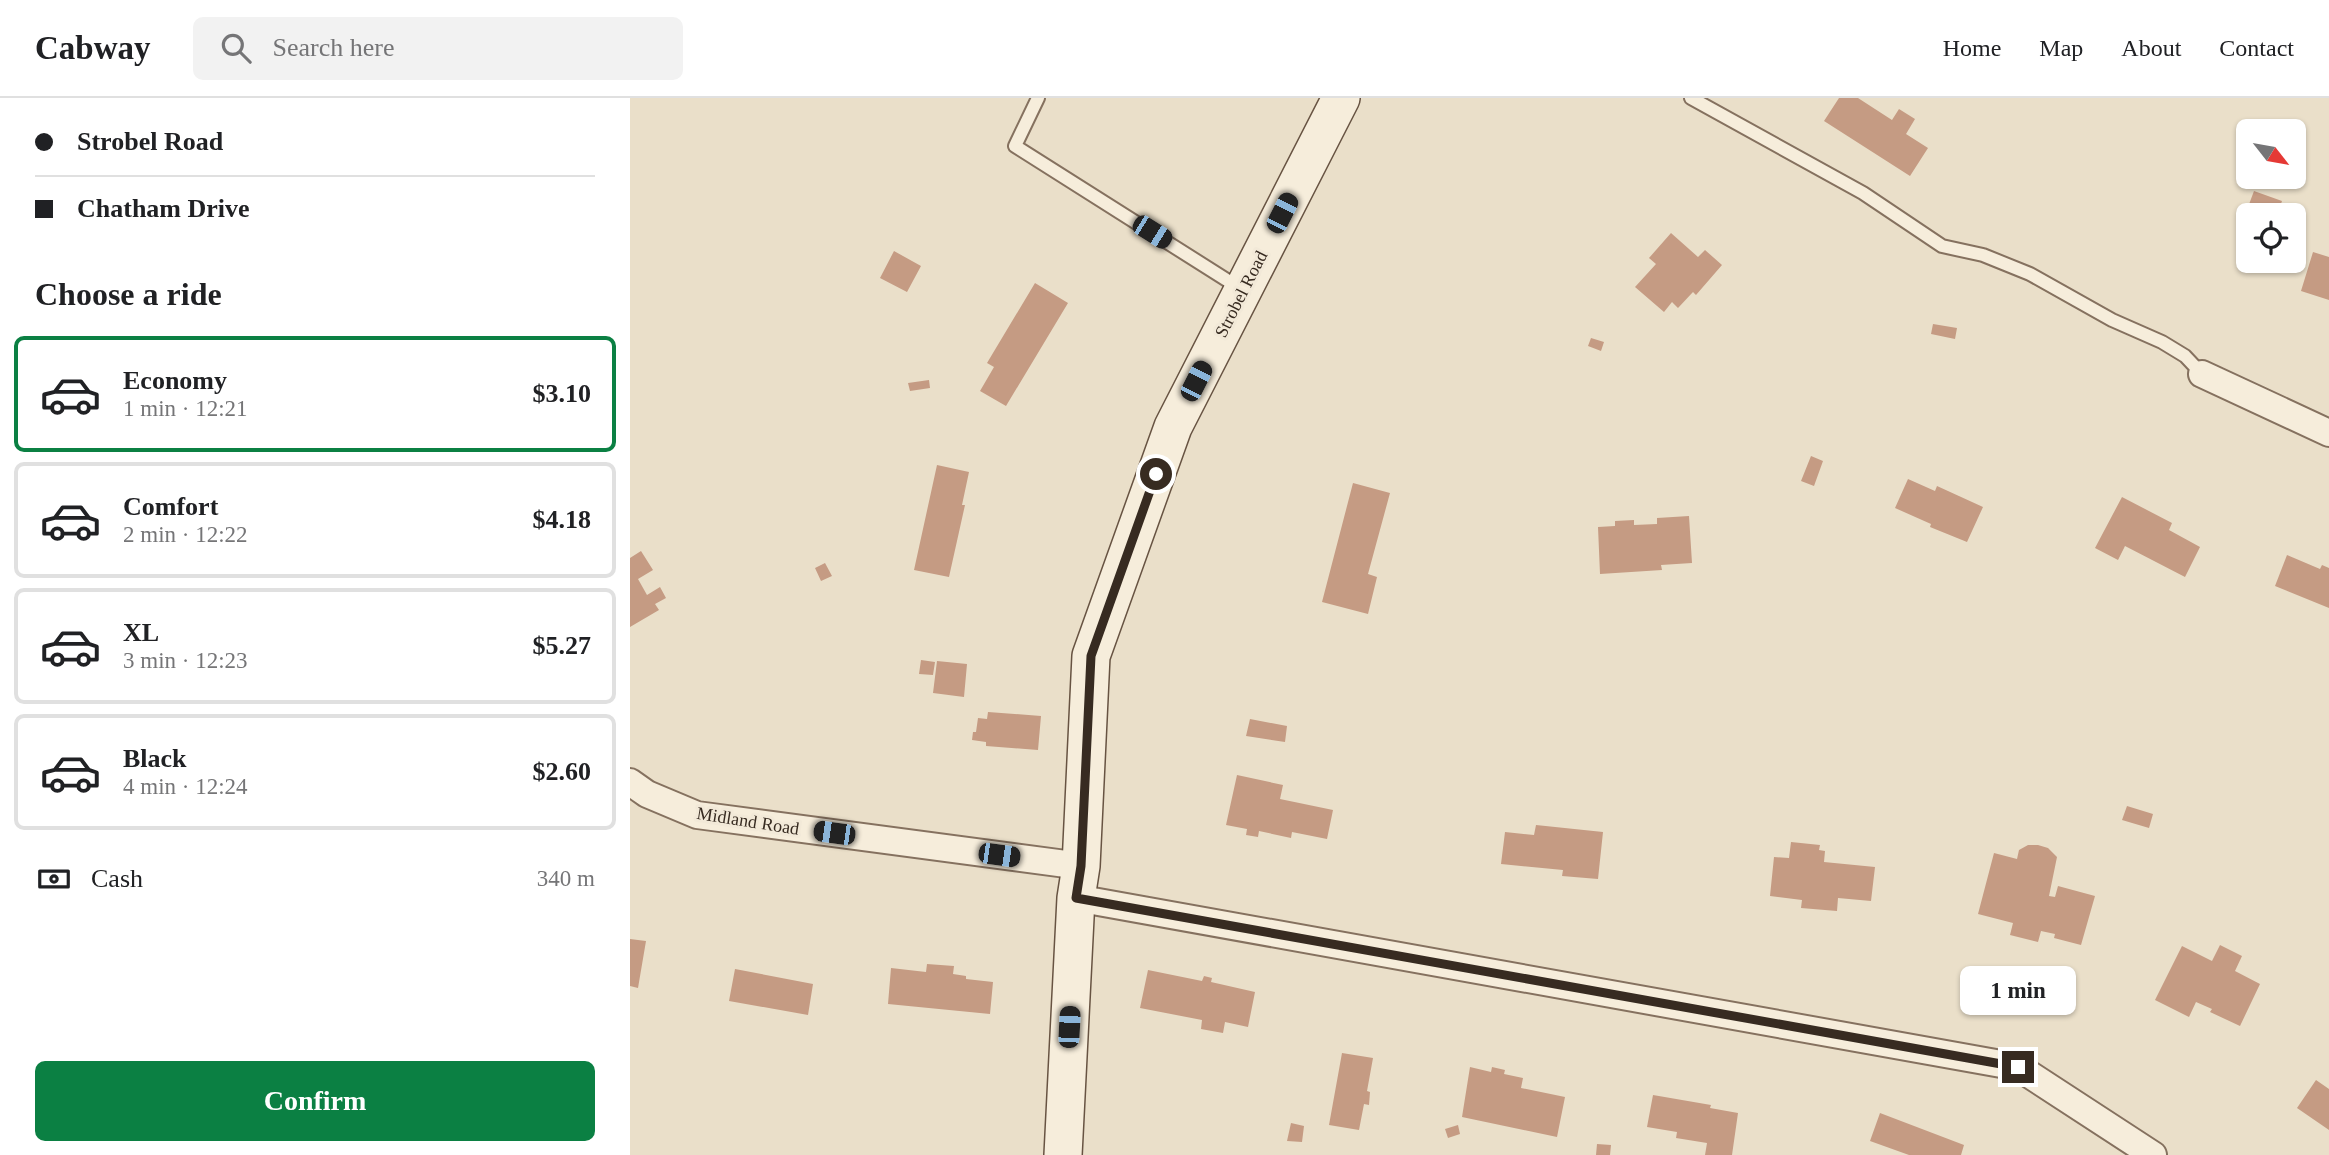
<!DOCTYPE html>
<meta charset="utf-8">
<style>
body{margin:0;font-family:"Times New Roman",serif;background:#f2f2f2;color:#202124;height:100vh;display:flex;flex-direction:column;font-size:26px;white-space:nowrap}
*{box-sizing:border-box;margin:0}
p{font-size:23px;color:#757577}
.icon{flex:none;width:38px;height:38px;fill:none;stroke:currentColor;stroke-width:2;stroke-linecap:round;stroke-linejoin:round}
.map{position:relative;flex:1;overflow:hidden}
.sheet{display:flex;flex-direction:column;background:#fff;width:630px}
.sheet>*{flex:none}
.top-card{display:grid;align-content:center;height:154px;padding:0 35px;background:#fff}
.needle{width:46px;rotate:121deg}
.controls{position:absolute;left:1606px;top:21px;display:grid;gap:14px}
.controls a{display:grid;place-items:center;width:70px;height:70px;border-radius:10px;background:#fff;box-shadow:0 2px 5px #0004;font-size:35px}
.end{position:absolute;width:32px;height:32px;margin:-16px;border:9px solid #372b21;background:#fff;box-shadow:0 0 0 4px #fff}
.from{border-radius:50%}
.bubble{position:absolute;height:49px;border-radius:10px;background:#fff;box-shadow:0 2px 5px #0004;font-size:23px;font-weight:800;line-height:49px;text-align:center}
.car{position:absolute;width:21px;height:42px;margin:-21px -10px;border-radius:9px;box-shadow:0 0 5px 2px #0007;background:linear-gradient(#222 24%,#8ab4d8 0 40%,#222 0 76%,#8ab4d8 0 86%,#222 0)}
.top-card b{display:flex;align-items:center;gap:24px;height:66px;font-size:26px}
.top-card b+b{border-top:2px solid #e0e0e0}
.top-card i{width:18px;height:18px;background:#202124}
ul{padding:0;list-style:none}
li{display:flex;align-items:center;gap:21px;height:116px;margin:0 14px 10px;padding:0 21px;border:4px solid #e0e0e0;border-radius:10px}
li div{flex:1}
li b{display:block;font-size:26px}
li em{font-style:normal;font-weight:800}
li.current{border-color:#0b8043}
li>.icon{width:63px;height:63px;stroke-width:1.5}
h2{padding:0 35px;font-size:32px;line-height:84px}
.pay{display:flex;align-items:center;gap:18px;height:77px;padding:0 35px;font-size:26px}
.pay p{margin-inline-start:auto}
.primary-button{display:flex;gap:14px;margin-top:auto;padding:14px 35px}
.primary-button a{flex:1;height:80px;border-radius:10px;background:#0b8043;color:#fff;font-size:28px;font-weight:800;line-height:80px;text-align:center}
header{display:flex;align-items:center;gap:42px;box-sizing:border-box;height:98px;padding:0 35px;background:#fff;border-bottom:2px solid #e0e0e0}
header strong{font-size:33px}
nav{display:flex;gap:38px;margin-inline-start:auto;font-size:24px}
.search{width:490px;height:63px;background:#f2f2f2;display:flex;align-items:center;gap:18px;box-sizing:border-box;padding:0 24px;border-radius:10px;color:#757577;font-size:26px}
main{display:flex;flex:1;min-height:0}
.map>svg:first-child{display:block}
.building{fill:#c59b83}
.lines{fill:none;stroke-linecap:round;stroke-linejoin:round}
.lane-casing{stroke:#85715f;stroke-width:16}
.street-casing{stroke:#85715f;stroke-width:30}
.secondary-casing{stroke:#675342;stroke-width:40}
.lane{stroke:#f6eddb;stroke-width:12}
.street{stroke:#f6eddb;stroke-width:26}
.secondary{stroke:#f6eddb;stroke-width:37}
.route{stroke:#372b21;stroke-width:9}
.labels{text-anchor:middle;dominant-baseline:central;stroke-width:6;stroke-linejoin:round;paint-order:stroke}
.street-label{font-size:18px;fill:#372b21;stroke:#f2e9d8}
</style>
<header>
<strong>Cabway</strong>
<div class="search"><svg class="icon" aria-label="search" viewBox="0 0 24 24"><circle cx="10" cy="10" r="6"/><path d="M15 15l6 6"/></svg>Search here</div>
<nav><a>Home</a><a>Map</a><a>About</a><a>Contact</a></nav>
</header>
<main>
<section class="sheet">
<div class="top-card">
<b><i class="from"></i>Strobel Road</b>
<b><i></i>Chatham Drive</b>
</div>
<h2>Choose a ride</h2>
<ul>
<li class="current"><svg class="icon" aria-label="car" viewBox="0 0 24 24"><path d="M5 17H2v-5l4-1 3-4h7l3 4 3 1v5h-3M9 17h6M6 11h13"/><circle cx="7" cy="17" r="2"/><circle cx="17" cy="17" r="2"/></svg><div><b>Economy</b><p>1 min · 12:21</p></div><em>$3.10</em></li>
<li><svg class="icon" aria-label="car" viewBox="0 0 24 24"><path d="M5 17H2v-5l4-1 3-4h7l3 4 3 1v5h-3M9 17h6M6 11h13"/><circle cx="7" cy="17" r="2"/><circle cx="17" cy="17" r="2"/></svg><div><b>Comfort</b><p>2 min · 12:22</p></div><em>$4.18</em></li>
<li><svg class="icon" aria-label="car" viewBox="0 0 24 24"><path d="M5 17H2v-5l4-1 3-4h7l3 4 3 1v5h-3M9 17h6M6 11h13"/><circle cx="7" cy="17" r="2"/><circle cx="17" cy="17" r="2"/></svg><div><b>XL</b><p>3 min · 12:23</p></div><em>$5.27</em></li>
<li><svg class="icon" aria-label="car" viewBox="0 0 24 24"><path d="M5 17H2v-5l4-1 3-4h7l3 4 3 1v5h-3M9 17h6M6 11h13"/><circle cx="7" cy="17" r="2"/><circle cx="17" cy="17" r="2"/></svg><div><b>Black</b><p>4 min · 12:24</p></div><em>$2.60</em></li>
</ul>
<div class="pay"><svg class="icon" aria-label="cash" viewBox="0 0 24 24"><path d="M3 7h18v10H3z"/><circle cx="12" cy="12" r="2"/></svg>Cash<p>340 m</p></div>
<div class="primary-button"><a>Confirm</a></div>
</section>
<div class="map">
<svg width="1699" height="1057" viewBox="0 0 1699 1057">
<rect width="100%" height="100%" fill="#eadfc9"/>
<path class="building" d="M1209 0H1228L1262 22 1269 11 1285 21 1276 36 1298 50 1280 78 1194 23Z
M1624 93 1652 103 1647 117 1618 109Z
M1041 135 1068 159 1075 152 1092 167 1066 197 1063 194 1048 210 1042 204 1034 214 1005 189 1026 166 1019 160Z
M264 153 291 168 277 194 250 180Z
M1683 154 1699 159V202L1671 193Z
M405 185 438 205 376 308 350 293 364 269 357 265Z
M1303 226 1327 230 1325 241 1301 236Z
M961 240 974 244 971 253 958 248Z
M299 282 300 290 280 293 278 285Z
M1181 358 1193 363 1184 388 1171 383Z
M307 367 339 374 332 407H335L319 479 284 472Z
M1278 381 1305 393 1307 388 1353 409 1337 444 1300 429 1301 426 1265 410Z
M723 385 760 395 738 476 747 479 738 516 692 504Z
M1492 399 1542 425 1539 432 1570 449 1555 479 1495 448 1488 462 1465 450Z
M1059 418 1062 465 1031 467 1032 472 970 476 968 429 985 428V423L1004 422V427L1027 426V420Z
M11 453 23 472 8 481 17 497 30 489 36 500 25 506 29 512 0 529V460Z
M1657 457 1690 471 1692 467 1699 470V510L1645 488Z
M195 465 202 478 191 483 185 470Z
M291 562 305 564 303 577 289 576Z
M307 563 337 566 334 599 303 595Z
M358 614 411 618 408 652 356 648V644L342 642 343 634H346L348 620 357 621Z
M620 621 657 628 655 644 616 638Z
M607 677 653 687 650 701 703 712 697 741 662 734 661 740 629 733 628 739 616 737 617 731 596 727Z
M1497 708 1523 716 1519 730 1492 722Z
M906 727 973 734 968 781 932 778 933 772 871 766 875 734 904 737Z
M1161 744 1190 747 1189 752 1195 753 1194 764 1245 769 1241 803 1208 800 1207 813 1171 810 1172 802 1140 798 1144 759 1159 760Z
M1398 747H1408L1418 750 1427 759 1419 798 1425 799 1428 788 1465 798 1451 847 1424 840 1425 836 1411 833 1408 844 1380 837 1383 825 1348 816 1364 755 1387 761 1389 752Z
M0 841 16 843 8 890 0 888Z
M1590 847 1612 858 1605 873 1630 886 1610 928 1580 914 1582 911 1566 904 1559 919 1525 902 1552 848 1582 863Z
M297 866 324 868 323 876 336 878V881L363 884 360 916 258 906 261 870 296 874Z
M105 871 183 886 178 917 99 903Z
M518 872 572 883 574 878 582 880 581 884 625 894 618 929 595 924 593 935 571 931 572 922 510 910Z
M712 955 743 960 737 993 740 994 739 1007 734 1006 729 1032 699 1027Z
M840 969 861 974 862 969 875 972 874 976 893 980 891 990 935 999 927 1039 832 1019Z
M1686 982 1699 991V1032L1667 1010Z
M1023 997 1081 1007 1080 1010 1108 1015 1102 1057H1075L1077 1045 1046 1040 1047 1034 1017 1029Z
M1250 1015 1334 1047 1331 1057H1279L1240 1043Z
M661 1025 674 1028 672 1044 657 1043Z
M828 1027 830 1036 818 1040 815 1031Z
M967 1046 981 1047 980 1057H966Z"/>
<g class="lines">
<g class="lane-casing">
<path id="lane" d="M408 0 385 48 611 191
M1061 0 1233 95 1312 148 1353 157 1400 176 1482 222 1532 244 1555 258 1572 276"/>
</g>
<g class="street-casing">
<path id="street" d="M1572 276 1699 335
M0 684 17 696 67 717 451 768
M446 800 1388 969 1523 1057"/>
</g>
<g class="secondary-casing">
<path id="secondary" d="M433 1057 446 800 451 768 461 558 543 329 711 0"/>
</g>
<use href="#lane" class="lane"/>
<use href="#street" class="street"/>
<use href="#secondary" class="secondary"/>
</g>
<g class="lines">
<path class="route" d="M526 376 461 558 451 768 446 800 1388 969"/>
</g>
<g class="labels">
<g class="street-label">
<text transform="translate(611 196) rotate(-63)">Strobel Road</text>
<text transform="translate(118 723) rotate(9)">Midland Road</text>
</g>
</g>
</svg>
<div class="controls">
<a><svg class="needle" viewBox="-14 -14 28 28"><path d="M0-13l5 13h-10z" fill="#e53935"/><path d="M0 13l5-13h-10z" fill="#757577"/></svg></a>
<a><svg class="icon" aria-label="locate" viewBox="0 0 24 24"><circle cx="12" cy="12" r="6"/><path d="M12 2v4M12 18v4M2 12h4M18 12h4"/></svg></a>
</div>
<i class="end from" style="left:526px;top:376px"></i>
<i class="end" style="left:1388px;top:969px"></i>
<div class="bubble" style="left:1330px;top:868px;width:116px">1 min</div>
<i class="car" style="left:652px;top:115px;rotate:27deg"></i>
<i class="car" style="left:522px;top:134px;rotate:122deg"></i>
<i class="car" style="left:566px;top:283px;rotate:27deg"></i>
<i class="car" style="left:204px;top:735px;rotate:278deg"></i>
<i class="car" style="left:369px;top:757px;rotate:98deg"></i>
<i class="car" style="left:439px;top:929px;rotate:3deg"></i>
</div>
</main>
